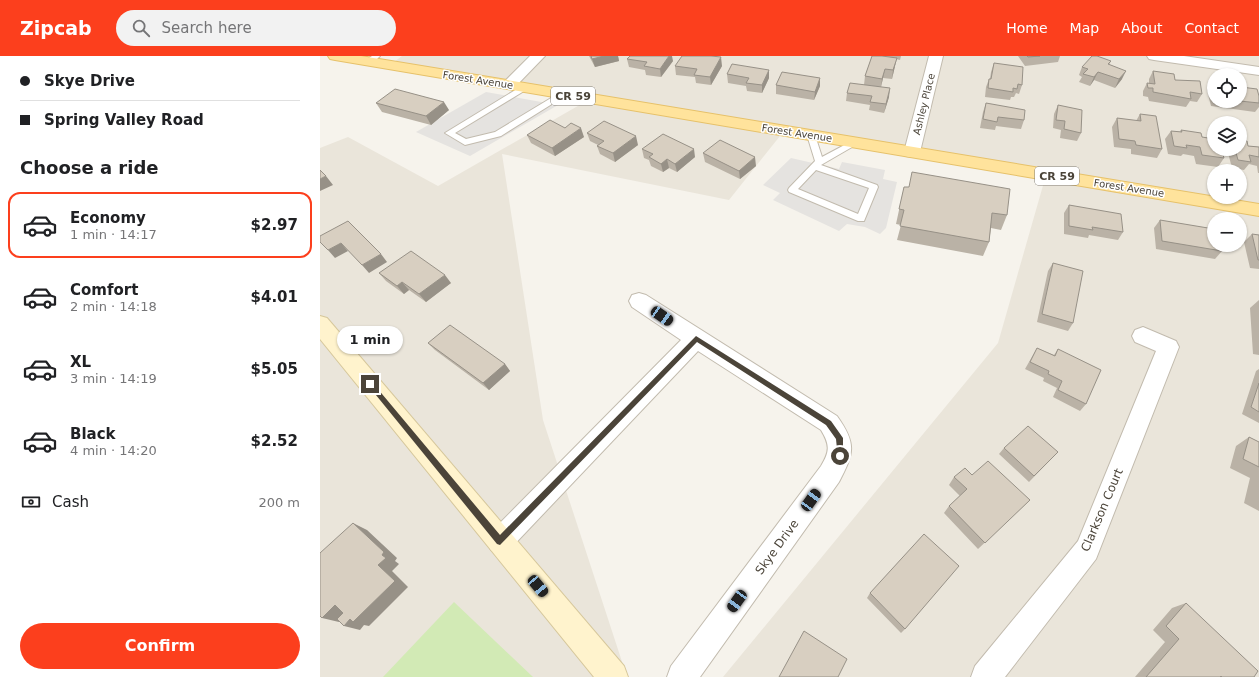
<!DOCTYPE html>
<meta charset="utf-8">
<style>
body{margin:0;font-family:"DejaVu Sans",sans-serif;background:#f2f2f2;color:#202124;height:100vh;display:flex;flex-direction:column;font-size:15px;white-space:nowrap}
*{box-sizing:border-box;margin:0}
p{font-size:13px;color:#757577}
.icon{flex:none;width:22px;height:22px;fill:none;stroke:currentColor;stroke-width:2;stroke-linecap:round;stroke-linejoin:round}
.map{position:relative;flex:1;overflow:hidden}
.side{display:flex;flex-direction:column;background:#fff;width:320px}
.side>*{flex:none}
.banner{display:grid;align-content:center;height:88px;padding:0 20px;background:#fff}
.controls{position:absolute;left:887px;top:12px;display:grid;gap:8px}
.controls a{display:grid;place-items:center;width:40px;height:40px;border-radius:50%;background:#fff;box-shadow:0 1px 3px #0004;font-size:20px}
.end{position:absolute;width:18px;height:18px;margin:-9px;border:5px solid #4b4439;background:#fff;box-shadow:0 0 0 2px #fff}
.from{border-radius:50%}
.bubble{position:absolute;height:28px;border-radius:14px;background:#fff;box-shadow:0 1px 3px #0004;font-size:13px;font-weight:700;line-height:28px;text-align:center}
.car{position:absolute;width:12px;height:24px;margin:-12px -6px;border-radius:5px;box-shadow:0 0 3px 1px #0007;background:linear-gradient(#222 24%,#8ab4d8 0 40%,#222 0 76%,#8ab4d8 0 86%,#222 0)}
.banner b{display:flex;align-items:center;gap:14px;height:38px;font-size:15px}
.banner b+b{border-top:1px solid #e0e0e0}
.banner i{width:10px;height:10px;background:#202124}
ul{padding:0;list-style:none}
li{display:flex;align-items:center;gap:12px;height:66px;margin:0 8px 6px;padding:0 12px;border:2px solid transparent;border-radius:12px}
li div{flex:1}
li b{display:block;font-size:15px}
li em{font-style:normal;font-weight:700}
li.on{border-color:#fc3f1d}
li>.icon{width:36px;height:36px;stroke-width:1.5}
h2{padding:0 20px;font-size:18px;line-height:48px}
.pay{display:flex;align-items:center;gap:10px;height:44px;padding:0 20px;font-size:15px}
.pay p{margin-inline-start:auto}
.cta{display:flex;gap:8px;margin-top:auto;padding:8px 20px}
.cta a{flex:1;height:46px;border-radius:24px;background:#fc3f1d;color:#fff;font-size:16px;font-weight:700;line-height:46px;text-align:center}
header{display:flex;align-items:center;gap:24px;box-sizing:border-box;height:56px;padding:0 20px;background:#fc3f1d;color:#fff}
header strong{font-size:19px}
nav{display:flex;gap:22px;margin-inline-start:auto;font-size:14px}
.search{width:280px;height:36px;background:#f2f2f2;display:flex;align-items:center;gap:10px;box-sizing:border-box;padding:0 14px;border-radius:22px;color:#757577;font-size:15px}
main{display:flex;flex:1;min-height:0}
.map>svg:first-child{display:block}
.residential{fill:#eae5da;fill-rule:evenodd}
.green{fill:#d2eab5}
.parking{fill:#e5e3e0}
.lines{fill:none;stroke-linecap:round;stroke-linejoin:round}
.lane-casing{stroke:#c2bbae;stroke-width:2}
.street-casing{stroke:#c2bbae;stroke-width:2}
.secondary-casing{stroke:#d6c79b;stroke-width:2}
.primary-casing{stroke:#e6c16a;stroke-width:2}
.lane{fill:#fff;fill-rule:evenodd}
.street{fill:#fff;fill-rule:evenodd}
.secondary{fill:#fff3cd;fill-rule:evenodd}
.primary{fill:#ffe39c;fill-rule:evenodd}
.wall{fill:#bab2a6}
.shaded-wall{fill:#979187}
.building{fill:#d8cfc1;stroke:#979187}
.route{fill:#4b4439}
.labels{text-anchor:middle;dominant-baseline:central;stroke-width:3;stroke-linejoin:round;paint-order:stroke}
.far-street-label{font-size:10px;fill:#4b4439;stroke:#fff}
.shield{fill:#fff;stroke:#817c74;stroke-width:1}
.shield-label{font-size:11px;font-weight:bold;fill:#4b4439}
.street-label{font-size:12px;fill:#4b4439;stroke:#fff}
</style>
<header>
<strong>Zipcab</strong>
<div class="search"><svg class="icon" aria-label="search" viewBox="0 0 24 24"><circle cx="10" cy="10" r="6"/><path d="M15 15l6 6"/></svg>Search here</div>
<nav><a>Home</a><a>Map</a><a>About</a><a>Contact</a></nav>
</header>
<main>
<section class="side">
<div class="banner">
<b><i class="from"></i>Skye Drive</b>
<b><i></i>Spring Valley Road</b>
</div>
<h2>Choose a ride</h2>
<ul>
<li class="on"><svg class="icon" aria-label="car" viewBox="0 0 24 24"><path d="M5 17H2v-5l4-1 3-4h7l3 4 3 1v5h-3M9 17h6M6 11h13"/><circle cx="7" cy="17" r="2"/><circle cx="17" cy="17" r="2"/></svg><div><b>Economy</b><p>1 min · 14:17</p></div><em>$2.97</em></li>
<li><svg class="icon" aria-label="car" viewBox="0 0 24 24"><path d="M5 17H2v-5l4-1 3-4h7l3 4 3 1v5h-3M9 17h6M6 11h13"/><circle cx="7" cy="17" r="2"/><circle cx="17" cy="17" r="2"/></svg><div><b>Comfort</b><p>2 min · 14:18</p></div><em>$4.01</em></li>
<li><svg class="icon" aria-label="car" viewBox="0 0 24 24"><path d="M5 17H2v-5l4-1 3-4h7l3 4 3 1v5h-3M9 17h6M6 11h13"/><circle cx="7" cy="17" r="2"/><circle cx="17" cy="17" r="2"/></svg><div><b>XL</b><p>3 min · 14:19</p></div><em>$5.05</em></li>
<li><svg class="icon" aria-label="car" viewBox="0 0 24 24"><path d="M5 17H2v-5l4-1 3-4h7l3 4 3 1v5h-3M9 17h6M6 11h13"/><circle cx="7" cy="17" r="2"/><circle cx="17" cy="17" r="2"/></svg><div><b>Black</b><p>4 min · 14:20</p></div><em>$2.52</em></li>
</ul>
<div class="pay"><svg class="icon" aria-label="cash" viewBox="0 0 24 24"><path d="M3 7h18v10H3z"/><circle cx="12" cy="12" r="2"/></svg>Cash<p>200 m</p></div>
<div class="cta"><a>Confirm</a></div>
</section>
<div class="map">
<svg width="939" height="621" viewBox="0 0 939 621">
<rect width="100%" height="100%" fill="#f6f3ec"/>
<path class="residential" d="M82 0H939V621H403L678 287 726 119 464 75 409 144 182 98 223 364 307 621H0V92L28 81 118 130 270 43 70 9ZM894 19H920V45H894ZM894 67H920V93H894ZM894 115H920V141H894ZM894 163H920V189H894Z"/>
<path class="green" d="M134 546 213 621H63Z"/>
<path class="parking" d="M166 36 238 49 150 100 96 76Z
M471 102 519 113 522 106 565 114 563 123 577 126 566 172 560 178 545 171 527 168 519 175 453 144 460 137 443 129Z"/>
<g class="lines">
<g class="lane-casing">
<path id="lane" d="M52 0H60L52 8H46V4Z
M202 30H208L209 32 135 77 146 83 175 76 241 36H244L248 38 181 80 145 89 125 77Z
M488 77H491L495 79 502 101 532 85H538L539 87 501 109 557 129 558 131 544 165H538L469 136 468 134 469 132 495 105 487 79ZM496 114 549 132 538 158 478 133Z"/>
</g>
<g class="street-casing">
<path id="street" d="M210 0H225L194 32 189 33 184 32 182 29 184 26Z
M609 0H623L600 96 598 100 592 101 586 100 584 96Z
M827 0H864L939 11V19L834 4 829 3Z
M319 237 326 239 517 360C537 388 534 397 519 426L380 621H347L351 610 501 410C510 395 510 389 501 374L378 295 189 494 180 498 171 494 167 485 171 476 361 284 312 251 309 245 312 239Z
M823 271 856 285 859 291 776 503 685 621H651L655 610 758 485 836 295 815 286 812 280 815 274Z"/>
</g>
<g class="secondary-casing">
<path id="secondary" d="M0 260 7 262 304 610 308 621H274L0 283Z"/>
</g>
<g class="primary-casing">
<path id="primary" d="M8 0H41L939 148V160L15 4 10 3Z"/>
</g>
<use href="#lane" class="lane"/>
<use href="#street" class="street"/>
<use href="#secondary" class="secondary"/>
<use href="#primary" class="primary"/>
</g>
<path class="wall" d="M269 0H298L299 5 275 11Z
M552 0H581L580 4 576 3 575 10 572 23 563 22 561 31 544 29 545 20Z
M698 0H740L738 6 705 10Z
M307 3 353 5 341 21 326 19 325 14 309 11Z
M791 5 789 9 802 23 795 32 774 24 770 30 759 26 762 21 759 19 762 11Z
M674 7 702 29 699 38 696 37 694 41H691L690 44 665 41 666 31 669 23H670L671 16Z
M355 10H402L391 29 376 27 375 21 356 19Z
M833 15 855 24 882 38 877 46 870 45 866 51 829 45 828 41 823 40V35L827 27H829V23Z
M407 18 449 22 442 37 427 35 426 30 408 27Z
M893 26H894V45H920V29L921 31 939 40V51L935 56 891 50 887 34Z
M456 29 500 30 494 44 456 38Z
M527 37 569 41 564 57 549 54 550 49 526 45Z
M56 47 129 54 111 69 62 56Z
M666 47 704 64 701 73 676 70 675 74 660 72 663 56Z
M738 49 761 77 757 85 740 82 741 74 733 72 734 58Z
M820 58 842 93 837 102 811 98V93L794 91 792 71 797 62 816 65Z
M245 72 264 81 235 100 211 87 207 79Z
M861 74 882 81 904 102 898 111 876 108 874 100 863 98 861 100 848 98 845 83 851 75 860 76Z
M267 77 318 89 295 106 280 98 277 90 278 89 270 85Z
M928 90 939 91V117H938L937 110 929 108 924 114 912 112 907 93H920Z
M322 93 375 101 357 116 349 112 343 116 331 110 329 104 324 102Z
M383 97 436 110 420 123 385 106Z
M584 131 687 159 681 174 671 172 669 186 663 200 577 184 581 169 576 168Z
M749 149 803 176 798 184 769 179 768 182 744 178V157Z
M840 164 902 195 895 203 836 193 834 172Z
M932 178 939 179V213L930 212 924 186Z
M733 207 753 267 748 275 717 266 728 215Z
M59 217 131 227 106 246 89 234 84 238 66 225Z
M939 244V299L933 298 930 252Z
M108 287 185 308 190 315 169 334 115 294Z
M717 292 734 299 738 293 766 348 760 355 733 341 737 332 723 325 724 322 705 313Z
M939 313V367L922 358 936 315Z
M929 381 939 386V455L924 447 930 422 910 412 916 390Z
M684 392 738 396 709 426 679 398Z
M652 419 710 444 658 493 624 457 629 450 640 440 629 429 634 421Z
M550 537 585 573 581 577 547 542Z
M866 547 934 621H815L845 586 833 574 852 552Z"/>
<path class="shaded-wall" d="M284 0H298L299 5 275 11 272 3Z
M349 0H352L353 5 341 21 340 13Z
M401 1 402 10 391 29 390 21Z
M577 2 575 10 572 23 573 14Z
M565 13 561 31 562 23Z
M449 14V22L442 37V29Z
M806 15 802 23 795 32 799 23Z
M778 16 774 24 770 30 774 21Z
M500 22V30L494 44 495 36Z
M570 32 569 41 564 57 566 48Z
M124 46 129 54 111 69 106 60Z
M261 72 264 81 235 100 232 92Z
M316 80 318 89 295 106 293 97Z
M374 93 375 101 357 116 355 108Z
M435 101 436 110 420 123 419 115Z
M347 103 349 112 343 116 341 108Z
M6 120 13 129 0 135V123Z
M21 187 28 195 15 202 8 194Z
M61 198 67 206 49 217 42 209Z
M125 219 131 227 106 246 99 238Z
M82 226 89 234 84 238 77 230Z
M185 308 190 315 169 334 163 327Z
M33 467 47 474 77 502 75 505 79 508 72 515 88 531 49 570 44 569 40 574 24 570 58 509 62 499Z
M15 549 31 554 19 566 2 562Z"/>
<path class="building" d="M271 0H284L272 3Z
M310 0H349L340 13 324 10 327 6 307 3Z
M362 0H391L401 1 390 21 374 19 377 13 355 10Z
M552 0H562L577 2 573 14 565 13 562 23 545 20Z
M707 0H720L708 1Z
M772 0H777L791 5 788 8 806 15 799 23 778 16 774 21 763 18 768 13 762 11Z
M674 7 703 11 702 29 698 28 697 33 693 32V36L668 32 669 23H671Z
M412 8 449 14 442 29 426 27 429 22 407 18Z
M833 15 854 18 855 24 880 25 882 38 870 36 871 43 833 36V32H828L827 27 835 28Z
M462 16 500 22 495 36 456 29Z
M530 27 570 32 566 48 550 46 552 40 527 37Z
M920 29 921 31 937 33 939 40V47L920 45Z
M75 33 124 46 106 60 56 47Z
M666 47 705 54 704 64 678 61 677 66 663 63Z
M738 49 762 54 761 77 744 73 745 65 736 64Z
M820 58 836 60 842 93 816 89 815 85 799 83 797 62 821 65Z
M230 64 245 72 251 67 261 72 232 92 207 79Z
M284 65 316 80 293 97 277 90 284 85 267 77Z
M861 74 881 77 882 81 894 83V93H901L904 102 882 99 880 91 866 89 867 92 854 90 851 75 862 76Z
M343 78 374 93 355 108 347 103 341 108 329 101 333 98 322 93Z
M400 84 435 101 419 115 383 97Z
M920 84 927 85 928 90 939 91V101L929 99 931 106 918 104 915 93H920Z
M0 114 6 120 0 123Z
M592 116 690 133 687 159 672 157 669 186 580 170 584 154 579 153 584 131H589Z
M749 149 801 158 803 176 772 171 773 174 749 170Z
M840 164 894 173V189H901L902 195 842 185Z
M28 165 61 198 42 209 21 187 8 194 0 186V180Z
M932 178 939 179V204H938Z
M91 195 125 219 99 238 82 226 77 230 59 217Z
M733 207 763 215 753 267 722 258Z
M130 269 185 308 163 327 108 287Z
M717 292 735 300 738 293 781 314 766 348 738 334 742 325 728 318 729 315 710 306Z
M939 327V356L931 351Z
M708 370 738 396 714 420 684 392Z
M929 381 939 386V411L923 403Z
M668 405 710 444 665 487 629 450 647 433 634 421 645 412 652 419Z
M33 467 64 496 62 499 66 502 58 509 75 525 33 566 30 563 24 570 17 563 23 557 15 549 2 562 0 560V497Z
M604 478 639 510 585 573 550 537Z
M866 547 938 615 934 621H902L901 620 900 621H826L859 583 846 570Z
M484 575 527 603 518 621H459Z"/>
<path class="route" d="M376 280 511 365 523 382V403H518L516 383 506 369 377 286 180 489 177 488 47 328 50 326H52L180 479Z"/>
<g class="labels">
<g class="far-street-label">
<text transform="translate(158 24) rotate(9)">Forest Avenue</text>
<text transform="translate(604 48) rotate(-76)">Ashley Place</text>
<text transform="translate(477 77) rotate(9)">Forest Avenue</text>
<text transform="translate(809 132) rotate(9)">Forest Avenue</text>
</g>
<g class="shield">
<rect x="231" y="31" width="44" height="18" rx="3"/>
<rect x="715" y="111" width="44" height="18" rx="3"/>
</g>
<g class="shield-label">
<text x="253" y="40">CR 59</text>
<text x="737" y="120">CR 59</text>
</g>
<g class="street-label">
<text transform="translate(782 454) rotate(-67)">Clarkson Court</text>
<text transform="translate(457 491) rotate(-54)">Skye Drive</text>
</g>
</g>
</svg>
<div class="controls">
<a><svg class="icon" aria-label="locate" viewBox="0 0 24 24"><circle cx="12" cy="12" r="6"/><path d="M12 2v4M12 18v4M2 12h4M18 12h4"/></svg></a>
<a><svg class="icon" aria-label="layers" viewBox="0 0 24 24"><path d="M12 4l9 5-9 5-9-5zM3 14l9 5 9-5"/></svg></a>
<a>+</a>
<a>−</a>
</div>
<i class="end from" style="left:520px;top:400px"></i>
<i class="end" style="left:50px;top:328px"></i>
<div class="bubble" style="left:17px;top:270px;width:66px">1 min</div>
<i class="car" style="left:342px;top:260px;rotate:124deg"></i>
<i class="car" style="left:491px;top:444px;rotate:36deg"></i>
<i class="car" style="left:218px;top:530px;rotate:140deg"></i>
<i class="car" style="left:417px;top:545px;rotate:216deg"></i>
</div>
</main>
